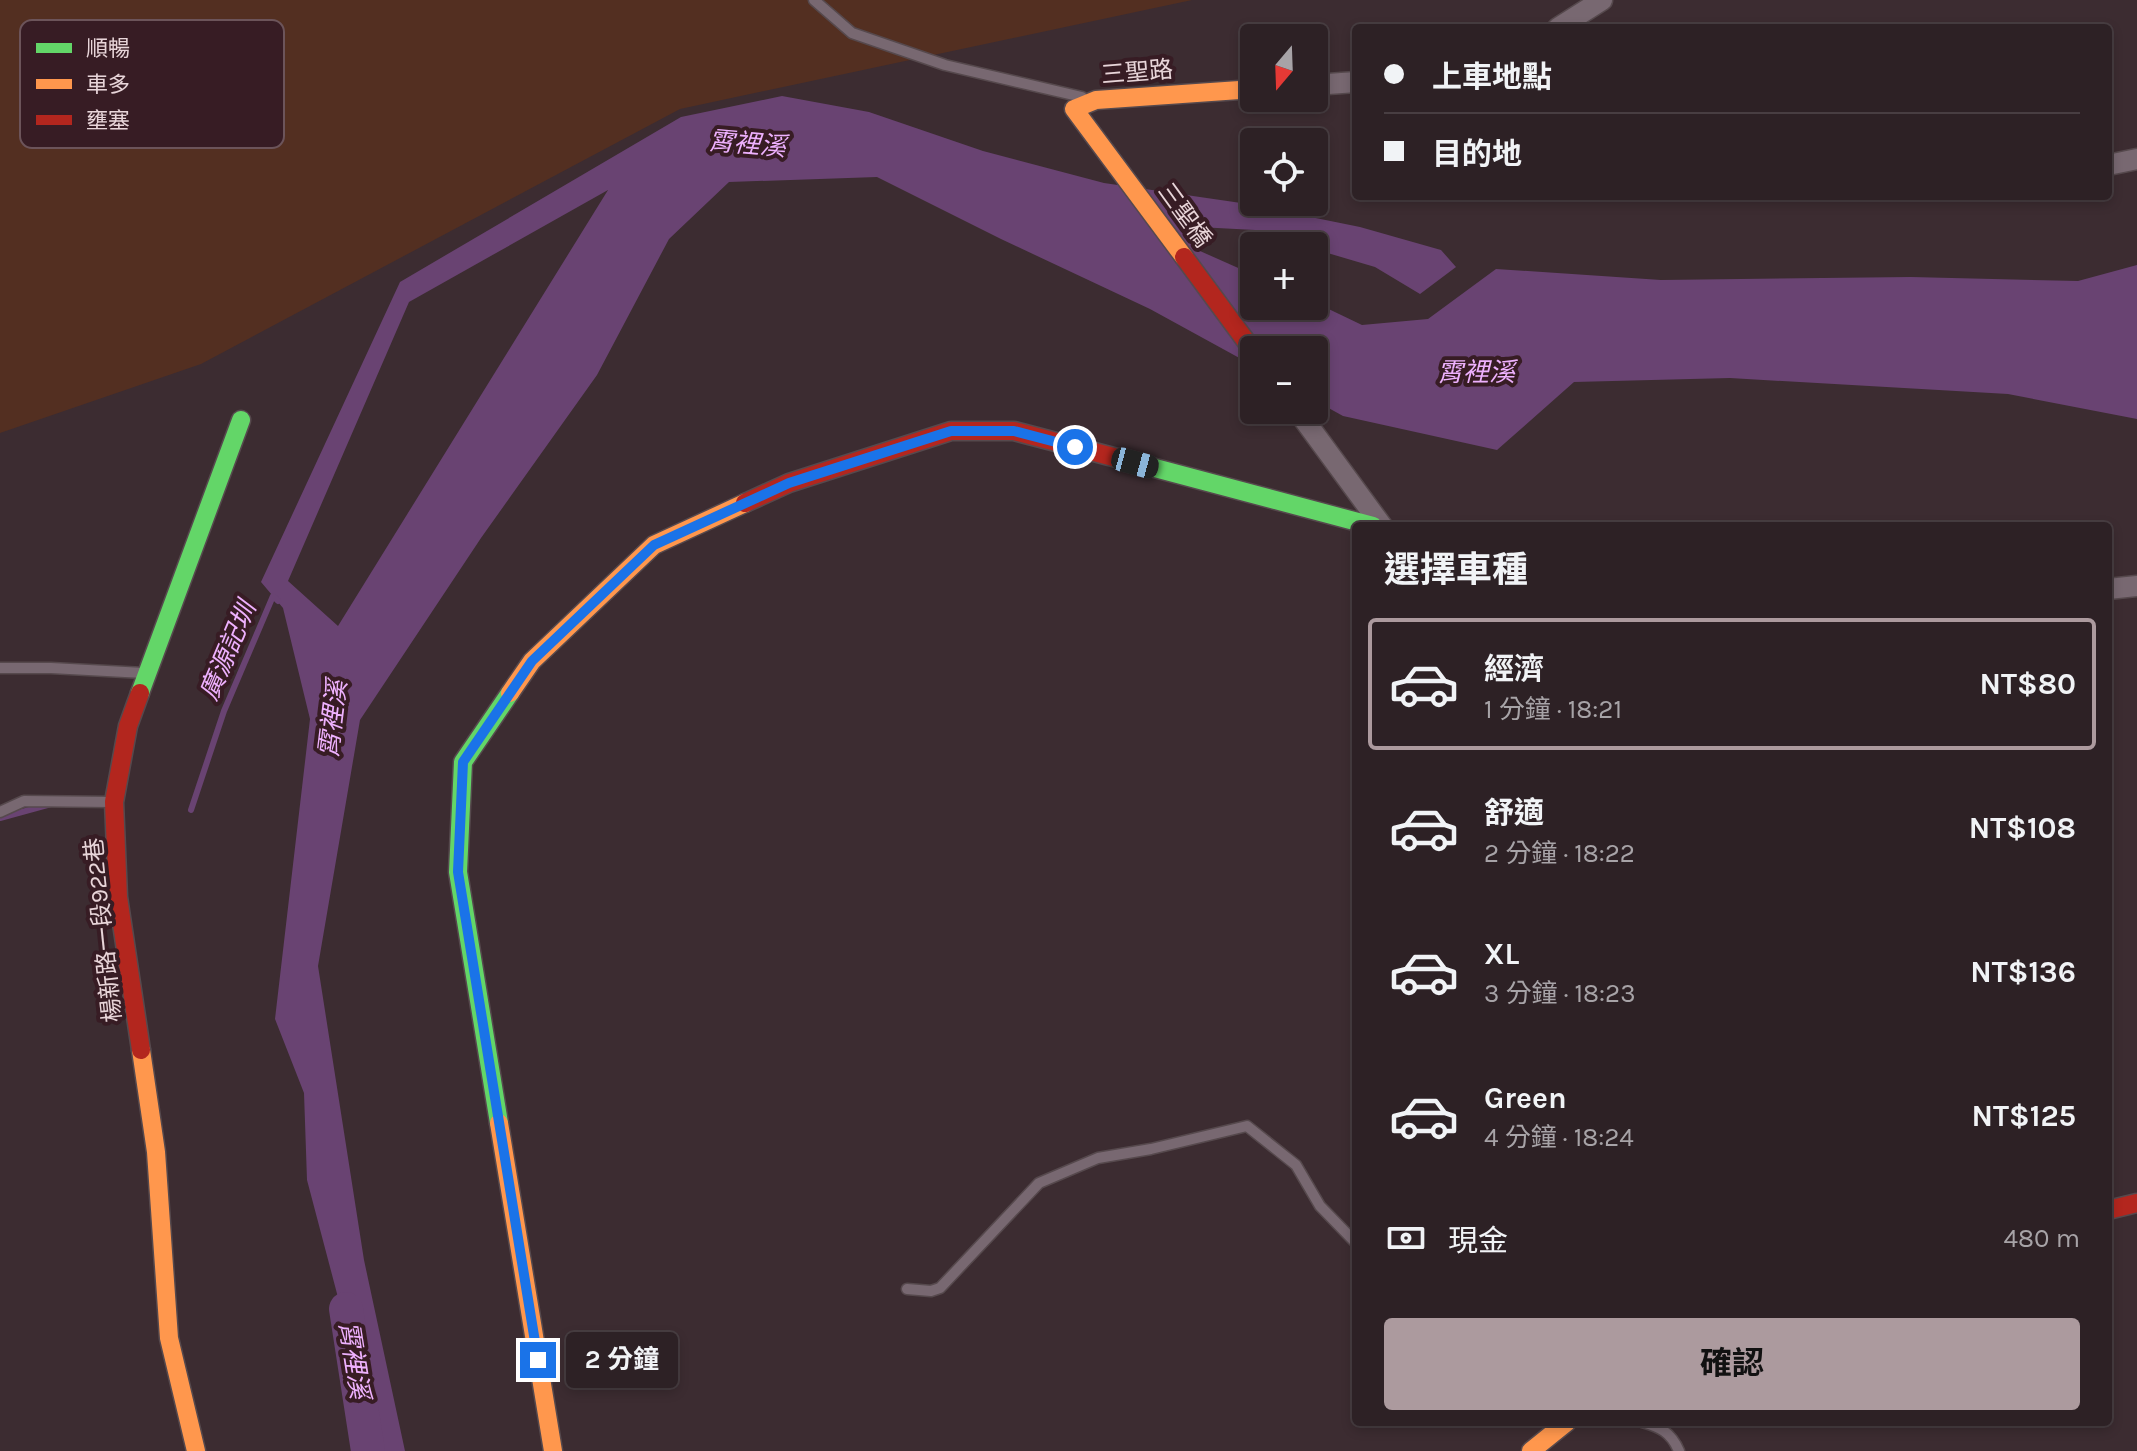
<!DOCTYPE html>
<html lang="zh-TW">
<meta charset="utf-8">
<style>
body{margin:0;font-family:Karla,"Noto Sans TC",sans-serif;background:#35292d;color:#f1f3f6;height:100vh;display:flex;flex-direction:column;font-size:30px;white-space:nowrap}
*{box-sizing:border-box;margin:0}
p{font-size:26px;color:#a7a3a7}
.icon{flex:none;width:44px;height:44px;fill:none;stroke:currentColor;stroke-width:2;stroke-linecap:round;stroke-linejoin:round}
.map{position:relative;flex:1;overflow:hidden}
.drawer{position:absolute;left:1352px;top:522px;width:760px;height:904px;display:flex;flex-direction:column;background:#2d2125;border-radius:8px;box-shadow:0 4px 12px #0003,0 0 0 2px #483e42}
.drawer>*{flex:none}
.hud{position:absolute;left:1352px;top:24px;width:760px;height:176px;border-radius:8px;box-shadow:0 4px 12px #0003,0 0 0 2px #483e42;display:grid;align-content:center;height:176px;padding:0 32px;background:#2d2125}
.needle{width:52px;rotate:199deg}
.buttons{position:absolute;left:1240px;top:24px;display:grid;gap:16px}
.buttons a{display:grid;place-items:center;width:88px;height:88px;border-radius:8px;background:#2d2125;box-shadow:0 4px 12px #0003,0 0 0 2px #483e42;font-size:40px}
.end{position:absolute;width:36px;height:36px;margin:-18px;border:10px solid #1a73e8;background:#fff;box-shadow:0 0 0 4px #fff}
.from{border-radius:50%}
.bubble{position:absolute;height:56px;border-radius:8px;background:#2d2125;box-shadow:0 4px 12px #0003,0 0 0 2px #483e42;font-size:26px;font-weight:700;line-height:56px;text-align:center}
.car{position:absolute;width:24px;height:48px;margin:-24px -12px;border-radius:10px;box-shadow:0 0 6px 2px #0007;background:linear-gradient(#222 24%,#8ab4d8 0 40%,#222 0 76%,#8ab4d8 0 86%,#222 0)}
.hud b{display:flex;align-items:center;gap:28px;height:76px;font-size:30px}
.hud b+b{border-top:2px solid #483e42}
.hud i{width:20px;height:20px;background:#f1f3f6}
ul{padding:0;list-style:none}
li{display:flex;align-items:center;gap:24px;height:132px;margin:0 16px 12px;padding:0 16px;border:4px solid transparent;border-radius:8px}
li div{flex:1}
li b{display:block;font-size:30px}
li em{font-style:normal;font-weight:700}
li.selected{border-color:#ac9a9e}
li>.icon{width:72px;height:72px;stroke-width:1.5}
h2{padding:0 32px;font-size:36px;line-height:96px}
.pay{display:flex;align-items:center;gap:20px;height:88px;padding:0 32px;font-size:30px}
.pay p{margin-inline-start:auto}
.button{display:flex;gap:16px;margin-top:auto;padding:16px 32px}
.button a{flex:1;height:92px;border-radius:8px;background:#ac9a9e;color:#111;font-size:32px;font-weight:700;line-height:92px;text-align:center}
.map>svg:first-child{display:block}
.green{fill:#532f21}
.water{fill:#694372;fill-rule:evenodd}
.lines{fill:none;stroke-linecap:round;stroke-linejoin:round}
.stream{stroke:#694372;stroke-width:6}
.river{stroke:#694372;stroke-width:34}
.lane-casing{stroke:#56494d;stroke-width:13}
.street-casing{stroke:#56494d;stroke-width:23}
.fast-casing{stroke:#56494d;stroke-width:21}
.slow-casing{stroke:#56494d;stroke-width:21}
.jam-casing{stroke:#56494d;stroke-width:21}
.lane{stroke:#786871;stroke-width:10}
.street{stroke:#786871;stroke-width:20}
.fast{stroke:#63d668;stroke-width:18}
.slow{stroke:#ff974d;stroke-width:18}
.jam{stroke:#b3261e;stroke-width:18}
.route{stroke:#1a73e8;stroke-width:10}
.labels{text-anchor:middle;dominant-baseline:central;stroke-width:8;stroke-linejoin:round;paint-order:stroke}
.street-label{font-size:24px;fill:#e8d5d9;stroke:#371c24}
.water-label{font-size:26px;font-style:italic;fill:#eeb1fe;stroke:#371c24}
.key{fill:#371c24;stroke:#6c545a;stroke-width:2}
.key-label{font-size:22px;fill:#e8d5d9}
</style>
<div class="map">
<svg width="2137" height="1451" viewBox="0 0 2137 1451">
<rect width="100%" height="100%" fill="#3c2c31"/>
<path class="green" d="M0 0H1192L680 109 201 364 0 433Z"/>
<path class="water" d="M782 96 869 112 983 151 1104 183 1241 203 1360 227 1441 250 1456 267 1420 294 1375 267 1314 249V246H1306L1255 230 1179 226 1200 251 1254 275V306H1314V302L1362 325 1428 319 1496 269 1661 280 1911 277 2078 281 2137 265V419L2008 394 1730 378 1574 382 1497 450 1343 416 1314 400V350H1254V366L1150 309 1001 239 877 177 729 182 669 239 597 375 481 538 360 720 318 966 364 1260 405 1451H352L354 1358 307 1180 304 1093 275 1019 310 719 283 608 261 582 400 282 681 117ZM608 190 338 626 288 581 409 302Z"/>
<g class="lines">
<path class="stream" d="M191 810 224 711 273 596 278 601
M0 818 51 804"/>
<path class="river" d="M346 1309 368 1451"/>
<g class="lane-casing">
<path id="lane" d="M814 0 852 33 945 65 1082 97
M0 668H51L144 673
M0 812 24 801 112 802
M907 1289 931 1291 940 1288 1039 1183 1098 1158 1151 1149 1247 1126 1296 1165 1320 1206 1356 1243
M1642 1422C1660 1427 1671 1432 1679 1451"/>
</g>
<g class="street-casing">
<path id="street" d="M1558 28 1602 0
M1314 85 1356 82
M2108 165 2137 159
M1297 410 1382 526
M2108 589 2137 586"/>
</g>
<g class="fast-casing">
<path id="fast" d="M1140 464 1373 526
M140 693 241 420
M499 1123 458 872 463 762 510 693"/>
</g>
<g class="slow-casing">
<path id="slow" d="M1184 257 1074 109 1096 100 1254 89
M510 693 532 661 654 545 745 503
M141 1050 156 1152 169 1338 196 1451
M499 1123 553 1451
M1531 1451 1567 1422"/>
</g>
<g class="jam-casing">
<path id="jam" d="M1184 257 1254 352
M745 503 789 483 951 431H1014L1140 464
M140 693 128 726 114 802 118 897 141 1050
M2108 1210 2137 1203"/>
</g>
<use href="#lane" class="lane"/>
<use href="#street" class="street"/>
<use href="#fast" class="fast"/>
<use href="#slow" class="slow"/>
<use href="#jam" class="jam"/>
</g>
<g class="lines">
<path class="route" d="M538 1360 458 872 463 762 532 661 654 545 789 483 951 431H1014L1075 447"/>
</g>
<g class="labels">
<g class="street-label">
<text transform="translate(1137 72) rotate(-5)">三聖路</text>
<text transform="translate(1185 215) rotate(54)">三聖橋</text>
<text transform="translate(103 930) rotate(-96)">楊新路一段922巷</text>
</g>
<g class="water-label">
<text transform="translate(747 144) rotate(5)">霄裡溪</text>
<text x="1476" y="372">霄裡溪</text>
<text transform="translate(228 651) rotate(-67)">廣源記圳</text>
<text transform="translate(333 719) rotate(-83)">霄裡溪</text>
<text transform="translate(354 1360) rotate(81)">霄裡溪</text>
</g>
</g>
<rect x="20" y="20" width="264" height="128" rx="12" class="key"/>
<rect x="36" y="43" width="36" height="10" fill="#63d668"/>
<rect x="36" y="79" width="36" height="10" fill="#ff974d"/>
<rect x="36" y="115" width="36" height="10" fill="#b3261e"/>
<g class="key-label">
<text x="86" y="56">順暢</text>
<text x="86" y="92">車多</text>
<text x="86" y="128">壅塞</text>
</g>
</svg>
<div class="buttons">
<a><svg class="needle" viewBox="-14 -14 28 28"><path d="M0-13l5 13h-10z" fill="#e53935"/><path d="M0 13l5-13h-10z" fill="#a7a3a7"/></svg></a>
<a><svg class="icon" aria-label="locate" viewBox="0 0 24 24"><circle cx="12" cy="12" r="6"/><path d="M12 2v4M12 18v4M2 12h4M18 12h4"/></svg></a>
<a>+</a>
<a>−</a>
</div>
<i class="end from" style="left:1075px;top:447px"></i>
<i class="end" style="left:538px;top:1360px"></i>
<div class="bubble" style="left:566px;top:1332px;width:112px">2 分鐘</div>
<i class="car" style="left:1135px;top:463px;rotate:105deg"></i>
<div class="hud">
<b><i class="from"></i>上車地點</b>
<b><i></i>目的地</b>
</div>
<section class="drawer">
<h2>選擇車種</h2>
<ul>
<li class="selected"><svg class="icon" aria-label="car" viewBox="0 0 24 24"><path d="M5 17H2v-5l4-1 3-4h7l3 4 3 1v5h-3M9 17h6M6 11h13"/><circle cx="7" cy="17" r="2"/><circle cx="17" cy="17" r="2"/></svg><div><b>經濟</b><p>1 分鐘 · 18:21</p></div><em>NT$80</em></li>
<li><svg class="icon" aria-label="car" viewBox="0 0 24 24"><path d="M5 17H2v-5l4-1 3-4h7l3 4 3 1v5h-3M9 17h6M6 11h13"/><circle cx="7" cy="17" r="2"/><circle cx="17" cy="17" r="2"/></svg><div><b>舒適</b><p>2 分鐘 · 18:22</p></div><em>NT$108</em></li>
<li><svg class="icon" aria-label="car" viewBox="0 0 24 24"><path d="M5 17H2v-5l4-1 3-4h7l3 4 3 1v5h-3M9 17h6M6 11h13"/><circle cx="7" cy="17" r="2"/><circle cx="17" cy="17" r="2"/></svg><div><b>XL</b><p>3 分鐘 · 18:23</p></div><em>NT$136</em></li>
<li><svg class="icon" aria-label="car" viewBox="0 0 24 24"><path d="M5 17H2v-5l4-1 3-4h7l3 4 3 1v5h-3M9 17h6M6 11h13"/><circle cx="7" cy="17" r="2"/><circle cx="17" cy="17" r="2"/></svg><div><b>Green</b><p>4 分鐘 · 18:24</p></div><em>NT$125</em></li>
</ul>
<div class="pay"><svg class="icon" aria-label="cash" viewBox="0 0 24 24"><path d="M3 7h18v10H3z"/><circle cx="12" cy="12" r="2"/></svg>現金<p>480 m</p></div>
<div class="button"><a>確認</a></div>
</section>
</div>
